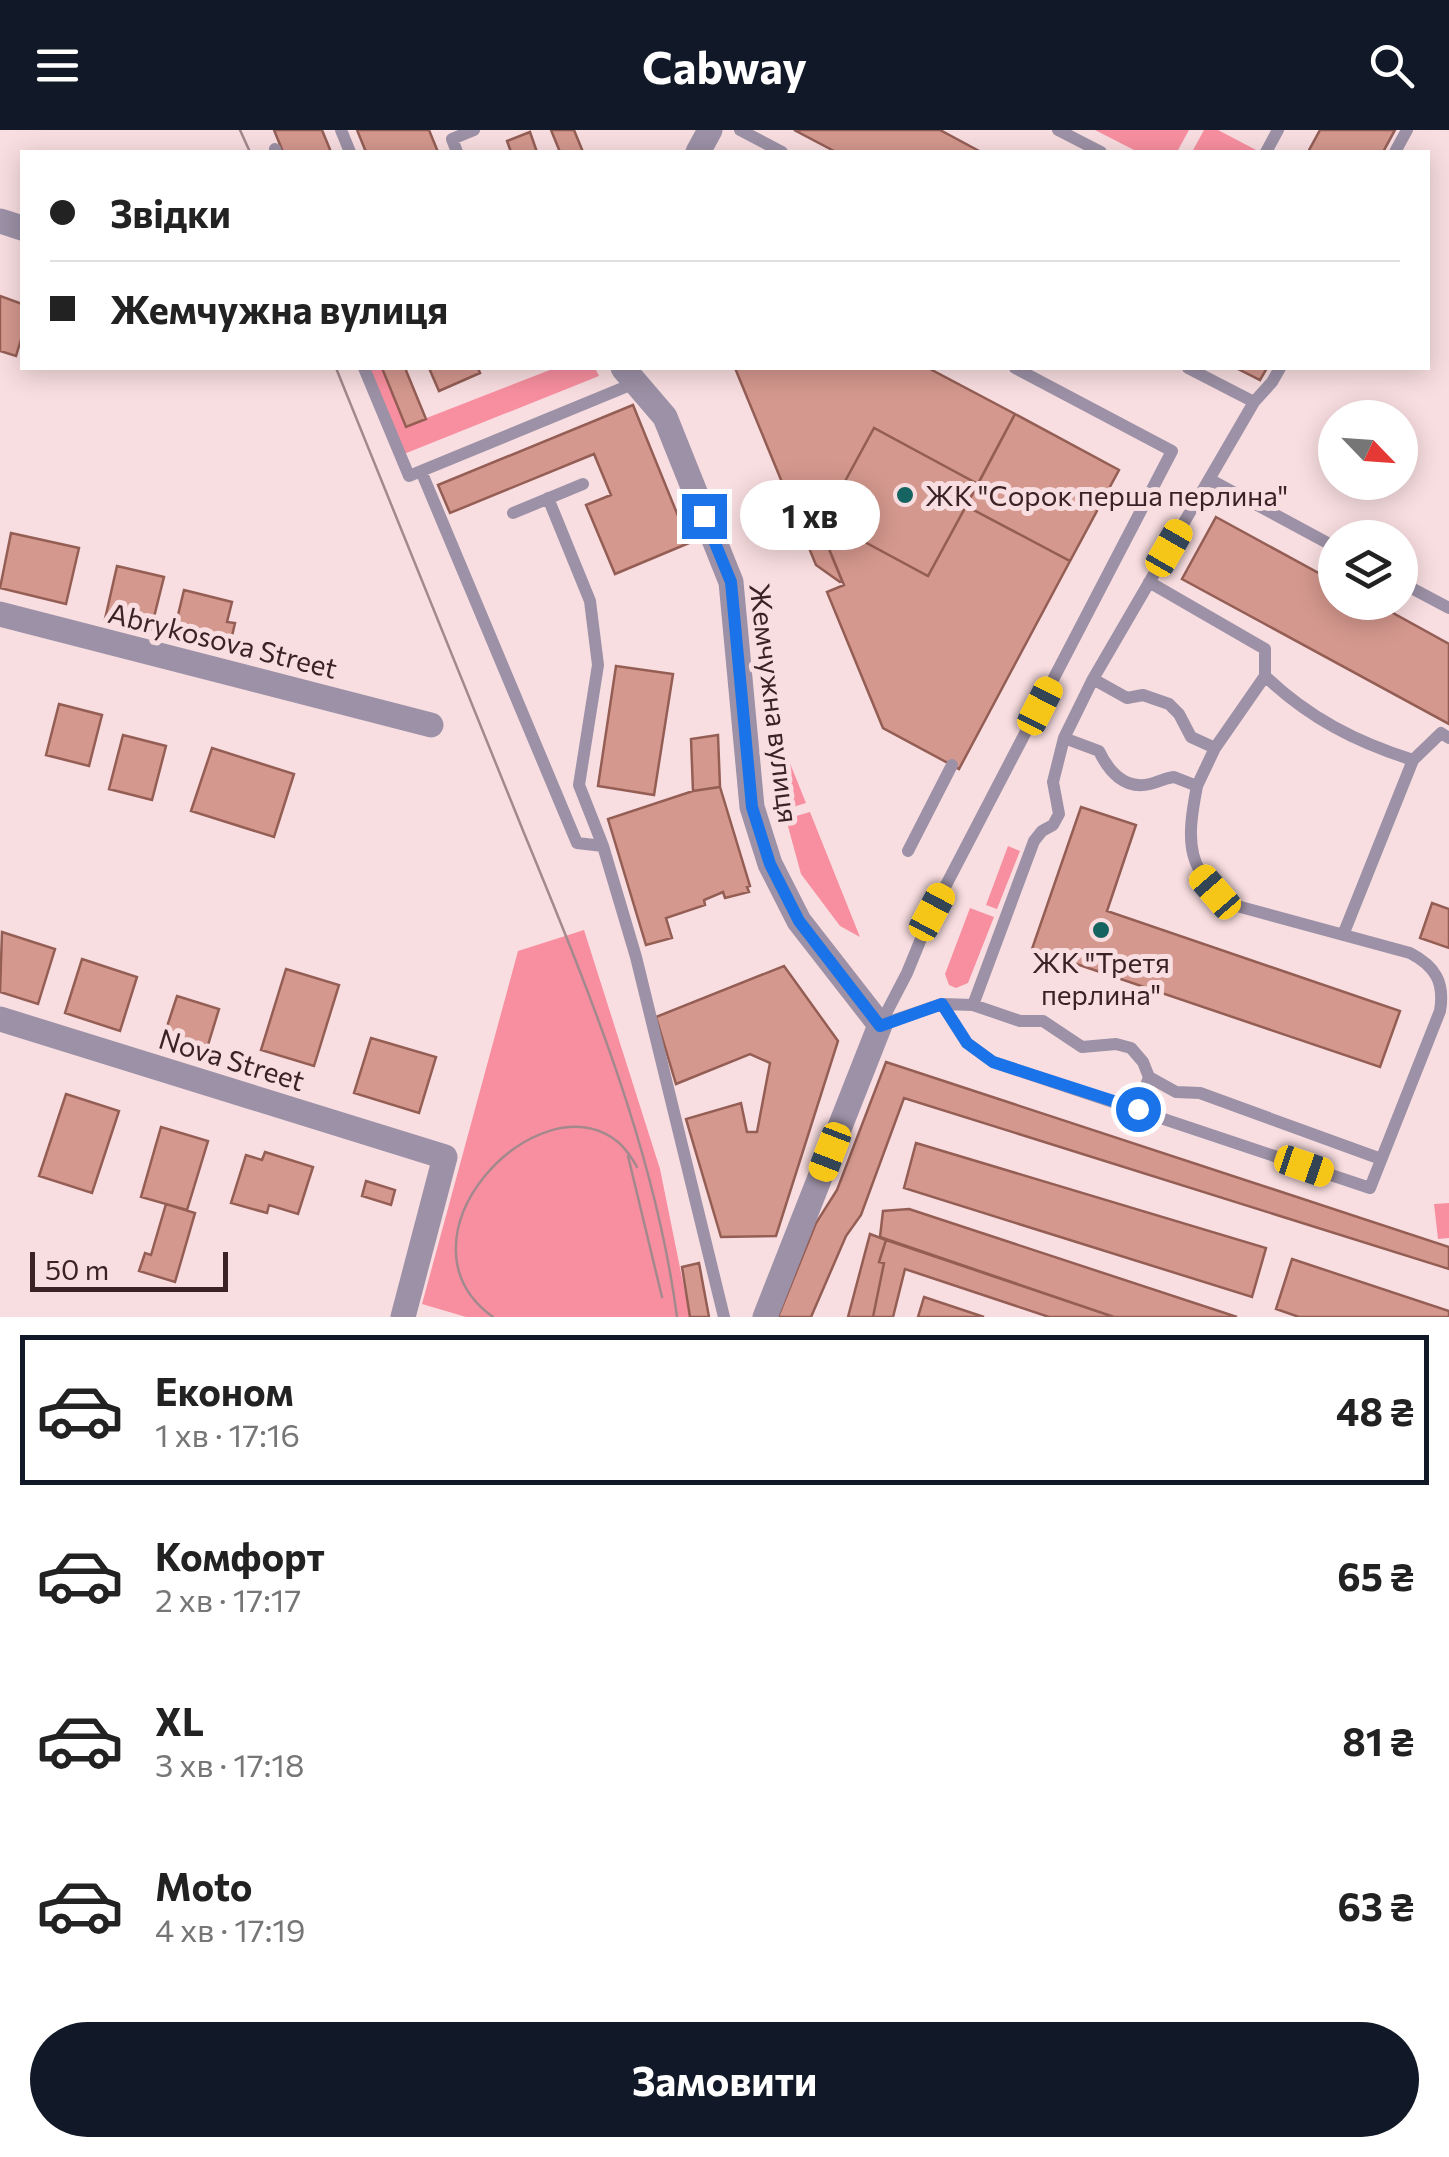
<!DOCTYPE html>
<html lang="uk">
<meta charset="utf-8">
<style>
body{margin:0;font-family:Commissioner,sans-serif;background:#f2f2f2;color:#222;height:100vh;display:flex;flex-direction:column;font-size:38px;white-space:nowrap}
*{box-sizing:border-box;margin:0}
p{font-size:32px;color:#767676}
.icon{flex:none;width:55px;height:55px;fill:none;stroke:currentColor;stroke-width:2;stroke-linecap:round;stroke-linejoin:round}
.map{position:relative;height:1187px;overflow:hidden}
.side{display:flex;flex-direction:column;background:#fff;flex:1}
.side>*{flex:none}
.top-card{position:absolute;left:20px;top:20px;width:1410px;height:220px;border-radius:0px;box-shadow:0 5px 25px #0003;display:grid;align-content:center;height:220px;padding:0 30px;background:#fff}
.needle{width:65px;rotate:115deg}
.controls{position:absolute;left:1318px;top:270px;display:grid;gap:20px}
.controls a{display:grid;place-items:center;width:100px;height:100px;border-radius:50%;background:#fff;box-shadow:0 5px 25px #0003;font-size:50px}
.scale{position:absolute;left:30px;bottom:25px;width:198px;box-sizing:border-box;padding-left:10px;border:5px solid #3a2226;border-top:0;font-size:28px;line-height:35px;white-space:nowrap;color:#3a2226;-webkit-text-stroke:8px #f9dee1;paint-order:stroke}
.end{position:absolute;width:45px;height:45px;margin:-22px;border:12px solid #1a73e8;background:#fff;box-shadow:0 0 0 5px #fff}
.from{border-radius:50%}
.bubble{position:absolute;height:70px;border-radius:35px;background:#fff;box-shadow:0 5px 25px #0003;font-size:32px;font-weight:700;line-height:70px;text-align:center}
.car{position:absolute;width:30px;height:60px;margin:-30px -15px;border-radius:12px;box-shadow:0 0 8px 2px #0007;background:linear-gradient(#f5c518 24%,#345 0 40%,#f5c518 0 76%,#345 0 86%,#f5c518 0)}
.top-card b{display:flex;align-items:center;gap:35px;height:95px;font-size:38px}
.top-card b+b{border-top:2px solid #e0e0e0}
.top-card i{width:25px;height:25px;background:#222}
ul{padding:18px 0 0;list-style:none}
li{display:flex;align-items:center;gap:30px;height:150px;margin:0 20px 15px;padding:0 10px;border:5px solid transparent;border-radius:0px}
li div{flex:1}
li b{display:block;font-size:38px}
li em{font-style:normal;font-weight:700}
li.selected{border-color:#111827}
li>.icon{width:90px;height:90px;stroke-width:1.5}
.primary-button{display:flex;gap:20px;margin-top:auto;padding:20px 30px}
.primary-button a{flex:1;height:115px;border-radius:60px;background:#111827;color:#fff;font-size:40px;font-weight:700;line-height:115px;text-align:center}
header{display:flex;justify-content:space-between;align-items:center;height:130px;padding:0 30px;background:#111827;color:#fff;font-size:45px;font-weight:700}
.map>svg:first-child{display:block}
.green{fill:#f88fa0}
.building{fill:#d4988e;stroke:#945e55;stroke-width:2.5}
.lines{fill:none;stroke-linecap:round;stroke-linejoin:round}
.lane{stroke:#9c91a6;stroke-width:12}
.street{stroke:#9c91a6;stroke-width:25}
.tram{stroke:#a3898d;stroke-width:2.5}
.route{stroke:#1a73e8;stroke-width:12}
.poi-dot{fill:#166461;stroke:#f9dee1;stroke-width:4}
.labels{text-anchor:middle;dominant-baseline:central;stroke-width:10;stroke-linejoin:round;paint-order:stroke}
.poi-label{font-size:28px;fill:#3a2226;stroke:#f9dee1;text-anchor:start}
.street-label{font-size:28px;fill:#3a2226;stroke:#f9dee1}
</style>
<header><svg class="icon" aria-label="menu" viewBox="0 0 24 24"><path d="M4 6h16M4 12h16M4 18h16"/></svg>Cabway<svg class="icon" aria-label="search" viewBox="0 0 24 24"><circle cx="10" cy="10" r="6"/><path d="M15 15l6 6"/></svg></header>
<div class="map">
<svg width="1449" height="1187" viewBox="0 0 1449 1187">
<rect width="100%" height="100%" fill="#f9dee1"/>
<path class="green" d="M1095 0H1189L1177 22H1138Z
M1204 0H1218L1258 21 1192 22Z
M369 238H382L406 296 555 238H595L599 246 404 324Z
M765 571 806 673 783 680 770 629Z
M810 682 860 807 840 796 801 744 786 689Z
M1008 716 1020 721 997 779 986 775Z
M970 778 994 787 968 853 956 858 949 855 945 844Z
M584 800 660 1039 690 1187H466L422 1174 518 821Z
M1449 1073V1108L1438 1109 1434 1074Z"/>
<path class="building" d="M274 0H322L331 22H283Z
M357 0H429L438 22H366Z
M551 0H574L583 22H560Z
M794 0H940L981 22H836Z
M1320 0H1395L1383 22H1308Z
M530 2 537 22H511L507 11Z
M0 166 22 174V206L16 226 0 221Z
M382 238H405L426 289 406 297Z
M429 238H478L480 243 439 261Z
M735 238H928L1015 284 978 354 874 298 824 390 928 446 966 376 1070 431 959 639 883 598 827 462 844 455 803 356 786 362Z
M1236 238H1267L1260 250Z
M633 275 689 413 615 444 586 375 611 365 594 324 450 383 438 355Z
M1015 284 1119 340 1070 431 966 376Z
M874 298 978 354 928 446 824 390Z
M805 360 842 451 840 452 816 435 797 389Z
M1216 387 1335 452V472H1373L1449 514V594L1182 449Z
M11 403 79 418 66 474 0 458Z
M117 436 164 447 151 499 105 489Z
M184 460 232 472 227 492 235 493 229 519 173 506Z
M616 536 673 544 654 665 598 656Z
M59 574 102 585 89 636 46 625Z
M123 605 166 616 152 670 109 659Z
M718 605 720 657 693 661 691 609Z
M212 618 294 644 274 707 191 681Z
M720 657 750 756 747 757 749 762 725 768 723 762 704 770 705 775 666 788 672 808 646 815 608 689 693 661Z
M1081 677 1136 695 1107 781 1400 881 1380 937 1032 819Z
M1432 773 1449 779V818L1420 808Z
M2 802 55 819 38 874 0 862Z
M82 829 137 847 120 901 65 883Z
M784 836 838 911 776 1106 721 1107 686 989 741 973 747 1002H757L770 933 750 924 676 954 656 887Z
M286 839 339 855 314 936 261 920Z
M177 866 219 879 204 928 161 915Z
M371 908 436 927 419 983 354 963Z
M886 932 1449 1117V1139L904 968 861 1085 846 1106 811 1187H778L816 1093 837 1060Z
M66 964 119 981 92 1063 39 1046Z
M161 997 208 1011 187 1080 141 1067Z
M916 1013 1266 1118 1252 1167 904 1058Z
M265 1022 313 1037 298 1084 269 1075 267 1083 231 1073 246 1025 262 1030Z
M366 1051 395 1060 391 1075 362 1066Z
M166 1074 195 1083 175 1152 139 1141 145 1123 151 1125Z
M909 1079 1237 1187H1114L880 1107 883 1081Z
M870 1104 886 1110 879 1132 884 1133 873 1187H848Z
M886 1110 1114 1187H1049L905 1139 893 1187H873L884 1133 879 1132Z
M1292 1129 1449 1181V1187H1299L1276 1179Z
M699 1133 709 1187H690L682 1137Z
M924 1167 984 1187H918Z"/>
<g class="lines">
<path class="lane" d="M341 0 350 22
M740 0 782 22
M1058 0 1101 22
M275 19 276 22
M457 22 452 9 474 0
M1266 22 1278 0
M1395 22 1407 0
M364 238 409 346 635 253
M1188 238 1254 272
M421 341 577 713 603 716 636 827 724 1187
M1209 349 1335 417
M548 368 590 471 598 535 579 655 603 716
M513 383 583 354
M1149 452 1265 519V546
M1400 452 1449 478
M1093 549 1127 568 1143 565 1169 574 1179 584 1191 607 1215 618 1265 546C1309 588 1356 612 1413 630L1343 805
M1413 630 1441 603 1449 608
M1197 656 1215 618
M908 721 952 635
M942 874 967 913 993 932 1370 1058 1440 881C1445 852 1435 836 1410 823L1237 776C1185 743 1186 713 1197 656L1174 647C1165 648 1159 652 1150 654 1125 660 1109 642 1099 621L1064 608
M973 875 1034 711 1042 701 1053 695 1059 684 1053 652 1064 608 1093 549 1254 272 1272 252 1280 238
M880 895 907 843 932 782 1172 321 1015 238
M880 895 942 874 973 875 1020 891H1043L1082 917 1116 914 1131 918 1143 932 1149 947 1138 979
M1149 947 1176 962 1200 963 1381 1029"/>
<path class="street" d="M698 22 710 0
M0 91 22 98
M623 238 665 287 731 452 752 677 770 734 799 791 880 895 765 1187
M0 484 431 595
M0 889 445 1027 403 1187"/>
<path class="tram" d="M240 0 250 22
M336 238C399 393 462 548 524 703 588 859 655 1019 677 1187
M628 1026 662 1167
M493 1187C386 1110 536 947 618 1012 626 1019 632 1028 637 1037"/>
</g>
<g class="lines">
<path class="route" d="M704 386 731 452 752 677 770 734 799 791 880 896 942 874 967 913 993 932 1138 979"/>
</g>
<g class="poi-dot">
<circle cx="905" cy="365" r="10"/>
<circle cx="1101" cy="800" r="10"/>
</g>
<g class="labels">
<g class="poi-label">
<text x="925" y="365">ЖК "Сорок перша перлина"</text>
<text x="1101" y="832" text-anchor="middle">ЖК "Третя<tspan x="1101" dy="32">перлина"</tspan></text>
</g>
<g class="street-label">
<text transform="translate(223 510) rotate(14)">Abrykosova Street</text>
<text transform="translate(775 573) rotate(83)">Жемчужна вулиця</text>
<text transform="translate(232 929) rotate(17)">Nova Street</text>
</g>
</g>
</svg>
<div class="controls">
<a><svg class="needle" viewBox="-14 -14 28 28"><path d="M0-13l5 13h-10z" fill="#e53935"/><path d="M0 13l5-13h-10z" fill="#767676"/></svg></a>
<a><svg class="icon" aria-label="layers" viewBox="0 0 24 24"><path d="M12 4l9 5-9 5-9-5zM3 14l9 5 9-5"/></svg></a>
</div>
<div class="scale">50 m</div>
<i class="end from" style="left:1138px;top:979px"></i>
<i class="end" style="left:704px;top:386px"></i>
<div class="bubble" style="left:740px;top:350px;width:140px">1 хв</div>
<i class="car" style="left:1169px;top:418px;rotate:30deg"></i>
<i class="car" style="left:1040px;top:576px;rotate:27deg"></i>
<i class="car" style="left:1215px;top:762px;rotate:319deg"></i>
<i class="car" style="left:932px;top:782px;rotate:28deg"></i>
<i class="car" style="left:830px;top:1022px;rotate:201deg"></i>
<i class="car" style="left:1304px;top:1036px;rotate:109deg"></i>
<div class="top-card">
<b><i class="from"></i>Звідки</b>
<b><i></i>Жемчужна вулиця</b>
</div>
</div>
<section class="side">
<ul>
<li class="selected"><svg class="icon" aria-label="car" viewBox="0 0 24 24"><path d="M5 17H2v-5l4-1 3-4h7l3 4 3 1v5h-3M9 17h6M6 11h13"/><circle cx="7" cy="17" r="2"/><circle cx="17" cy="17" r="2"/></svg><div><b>Економ</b><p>1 хв · 17:16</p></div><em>48 ₴</em></li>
<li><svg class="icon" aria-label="car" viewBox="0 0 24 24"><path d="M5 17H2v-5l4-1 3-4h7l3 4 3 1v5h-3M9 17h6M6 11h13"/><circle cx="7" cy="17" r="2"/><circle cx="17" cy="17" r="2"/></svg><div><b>Комфорт</b><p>2 хв · 17:17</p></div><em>65 ₴</em></li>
<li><svg class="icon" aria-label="car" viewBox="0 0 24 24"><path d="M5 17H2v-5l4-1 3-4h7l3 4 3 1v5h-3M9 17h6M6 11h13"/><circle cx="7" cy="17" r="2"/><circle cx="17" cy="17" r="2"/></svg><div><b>XL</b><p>3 хв · 17:18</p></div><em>81 ₴</em></li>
<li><svg class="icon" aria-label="car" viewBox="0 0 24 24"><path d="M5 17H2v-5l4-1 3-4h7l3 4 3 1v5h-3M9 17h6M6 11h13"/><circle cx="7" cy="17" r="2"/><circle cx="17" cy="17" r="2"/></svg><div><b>Moto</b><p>4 хв · 17:19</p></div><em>63 ₴</em></li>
</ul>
<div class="primary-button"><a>Замовити</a></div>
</section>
